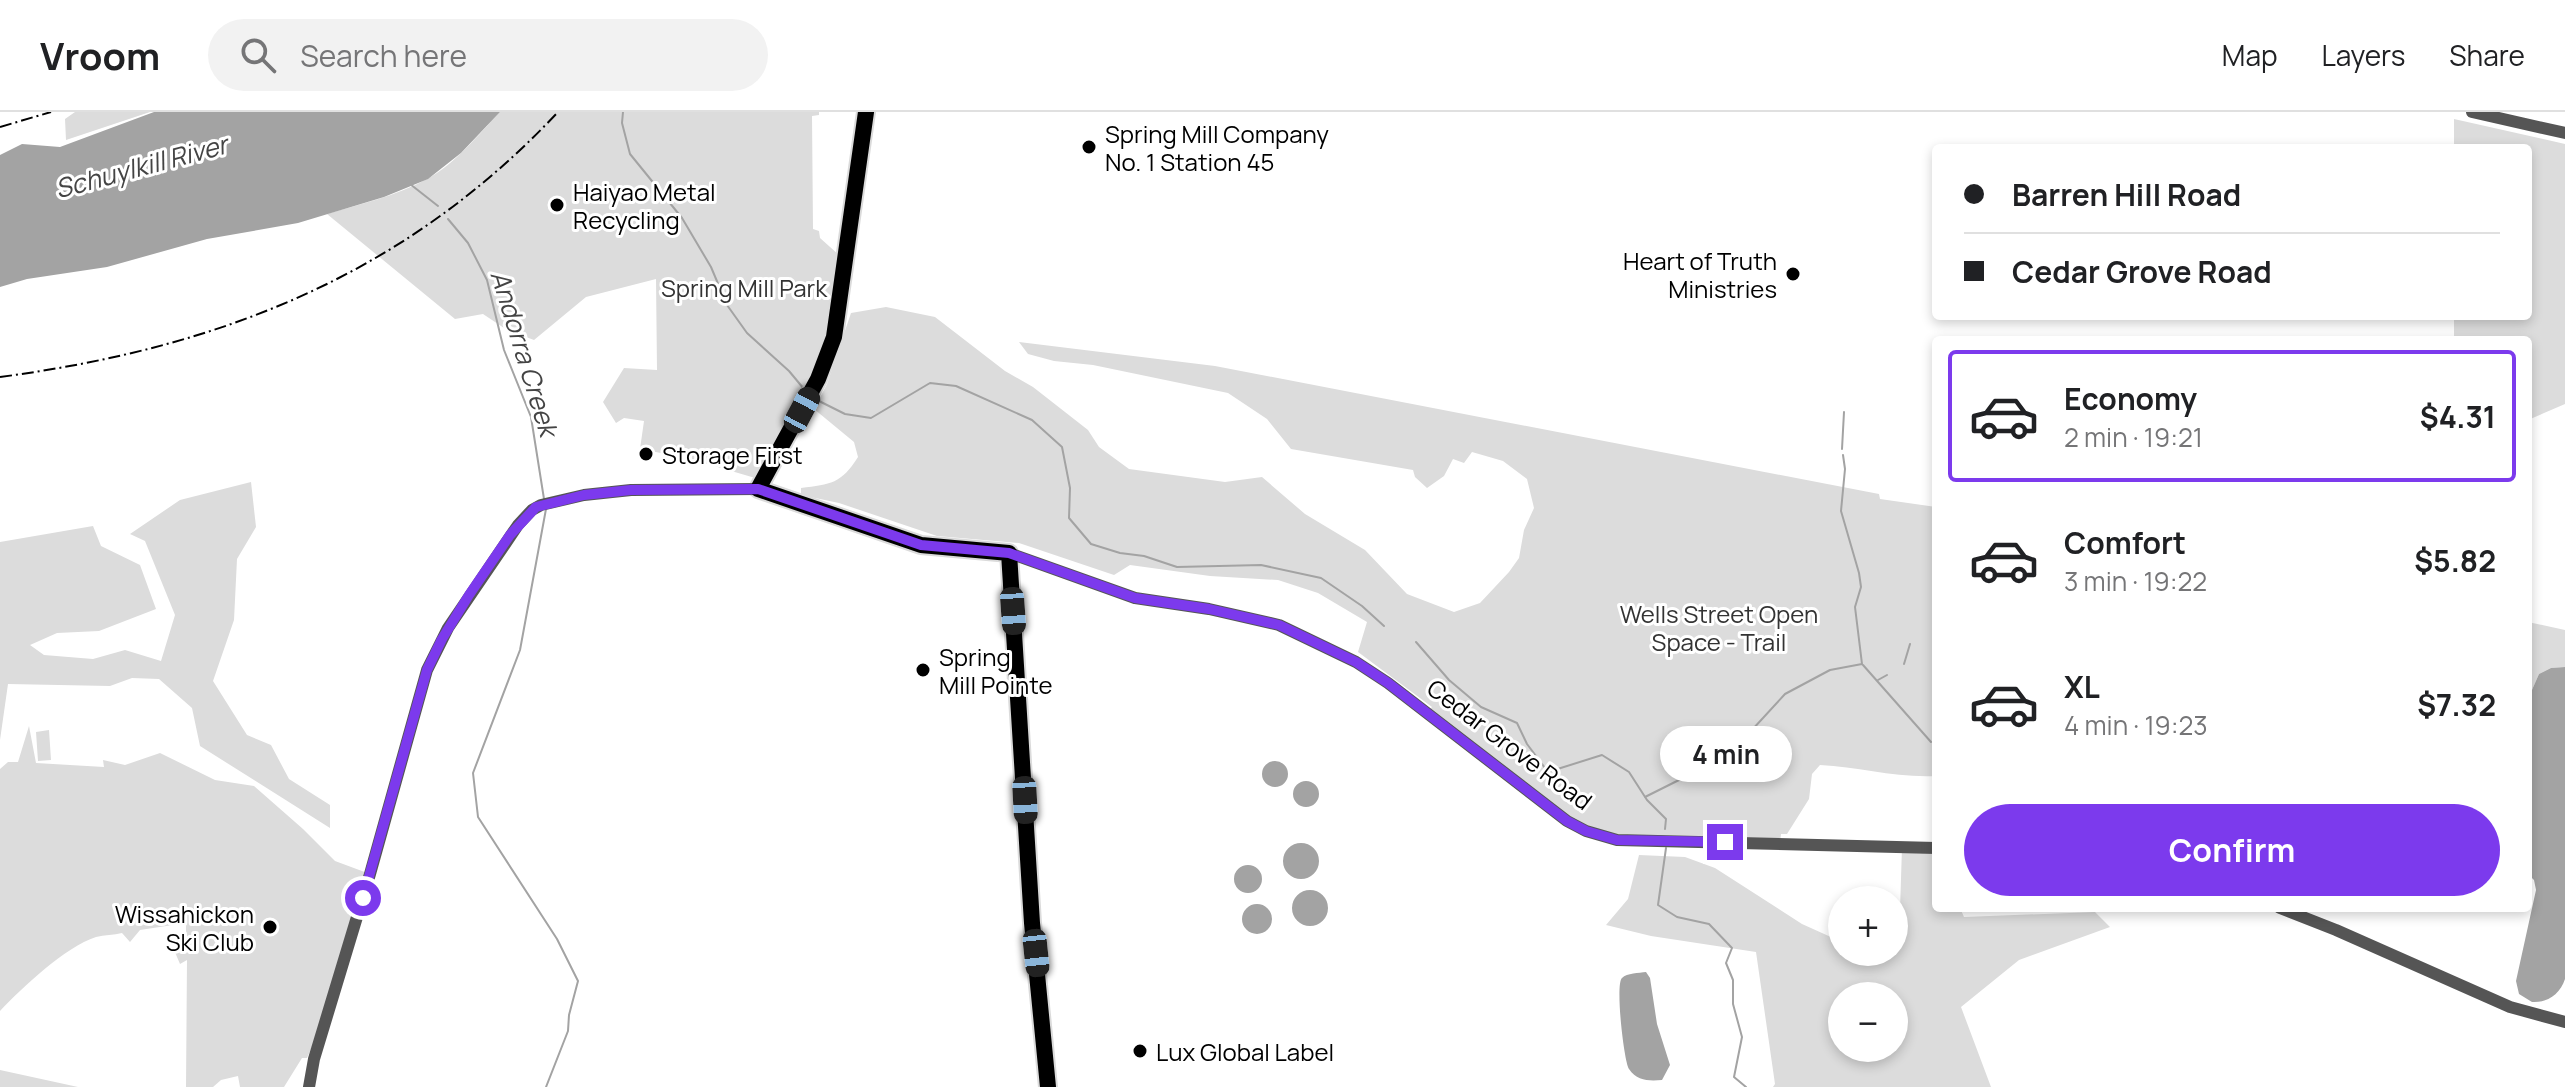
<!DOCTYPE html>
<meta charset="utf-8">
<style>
body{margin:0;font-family:Manrope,sans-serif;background:#f2f2f2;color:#202124;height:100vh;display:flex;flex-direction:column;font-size:30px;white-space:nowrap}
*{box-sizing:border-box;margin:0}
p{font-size:26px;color:#757577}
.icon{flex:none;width:44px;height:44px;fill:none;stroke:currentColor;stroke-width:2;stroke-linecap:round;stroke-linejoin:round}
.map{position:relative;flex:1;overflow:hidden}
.details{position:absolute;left:1932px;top:224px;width:600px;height:576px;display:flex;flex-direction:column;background:#fff;border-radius:8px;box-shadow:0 4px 12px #0003}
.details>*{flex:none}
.banner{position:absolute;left:1932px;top:32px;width:600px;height:176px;border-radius:8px;box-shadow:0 4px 12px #0003;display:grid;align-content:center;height:176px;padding:0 32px;background:#fff}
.fabs{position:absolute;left:1828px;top:774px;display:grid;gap:16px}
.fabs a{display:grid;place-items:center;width:80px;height:80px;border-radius:50%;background:#fff;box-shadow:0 4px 12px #0003;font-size:40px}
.end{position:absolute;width:36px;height:36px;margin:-18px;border:10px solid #7c3aed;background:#fff;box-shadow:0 0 0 4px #fff}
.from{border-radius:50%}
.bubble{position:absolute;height:56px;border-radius:28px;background:#fff;box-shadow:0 4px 12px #0003;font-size:26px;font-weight:700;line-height:56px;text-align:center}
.car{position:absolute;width:24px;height:48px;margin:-24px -12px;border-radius:10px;box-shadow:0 0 6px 2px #0007;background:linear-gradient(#222 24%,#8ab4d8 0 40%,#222 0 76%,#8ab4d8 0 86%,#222 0)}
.banner b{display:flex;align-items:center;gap:28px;height:76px;font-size:30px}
.banner b+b{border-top:2px solid #e0e0e0}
.banner i{width:20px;height:20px;background:#202124}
ul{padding:14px 0 0;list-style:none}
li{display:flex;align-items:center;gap:24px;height:132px;margin:0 16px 12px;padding:0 16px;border:4px solid transparent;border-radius:8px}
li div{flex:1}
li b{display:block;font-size:30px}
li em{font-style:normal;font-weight:700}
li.selected{border-color:#7c3aed}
li>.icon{width:72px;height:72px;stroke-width:1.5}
.cta{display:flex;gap:16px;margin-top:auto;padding:16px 32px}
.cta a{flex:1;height:92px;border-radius:48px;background:#7c3aed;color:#fff;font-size:32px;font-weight:700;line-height:92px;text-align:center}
header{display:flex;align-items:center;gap:48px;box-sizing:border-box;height:112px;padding:0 40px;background:#fff;border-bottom:2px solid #e0e0e0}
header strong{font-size:38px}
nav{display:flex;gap:44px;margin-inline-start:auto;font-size:28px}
.search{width:560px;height:72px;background:#f2f2f2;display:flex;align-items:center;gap:20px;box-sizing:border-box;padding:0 28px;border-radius:44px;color:#757577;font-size:30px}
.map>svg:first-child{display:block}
.green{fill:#dcdcdc;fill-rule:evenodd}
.water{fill:#a3a3a3}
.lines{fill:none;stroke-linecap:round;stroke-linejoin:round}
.stream{stroke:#a3a3a3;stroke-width:2}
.major-casing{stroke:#dbdbdb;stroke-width:20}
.minor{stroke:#555;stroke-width:12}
.major{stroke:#000;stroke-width:16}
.rail{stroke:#000;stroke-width:2;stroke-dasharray:12 4 2 4;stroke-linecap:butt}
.route{stroke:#7c3aed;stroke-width:10}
.poi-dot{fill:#000;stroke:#fff;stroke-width:3}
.labels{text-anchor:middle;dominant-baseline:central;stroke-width:6;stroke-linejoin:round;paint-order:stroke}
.poi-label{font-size:24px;fill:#000;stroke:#fff;text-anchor:start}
.park-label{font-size:24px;fill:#333;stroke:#fff}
.street-label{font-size:24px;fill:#000;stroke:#fff}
.water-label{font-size:26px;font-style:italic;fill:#444;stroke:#fff}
</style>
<header>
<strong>Vroom</strong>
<div class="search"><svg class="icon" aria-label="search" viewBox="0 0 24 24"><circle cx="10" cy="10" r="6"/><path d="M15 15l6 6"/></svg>Search here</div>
<nav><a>Map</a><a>Layers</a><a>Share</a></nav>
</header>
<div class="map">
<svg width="2565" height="975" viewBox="0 0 2565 975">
<rect width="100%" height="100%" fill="#fff"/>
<path class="green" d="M75 0H150L66 28 65 7Z
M500 0H819V3L812 4 813 117 819 119 820 126 839 143 834 225 762 368 687 346 640 337 644 309 624 306 616 311 603 290 624 256 657 258 656 167 586 185 534 228 507 218 483 202 455 207 327 102C360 92 396 84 427 67 455 52 478 23 500 0Z
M2454 7 2565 32V292L2528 308V228H2454V204H2528V36H2454Z
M886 195 935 205 1005 259 1033 275 1088 318 1099 335 1129 357 1225 370 1262 365 1305 402 1365 438 1407 482 1454 500 1480 491 1509 460 1519 446 1524 418 1534 396 1527 367 1503 349 1472 340 1464 351 1453 347 1444 364 1427 376 1415 365 1413 358 1291 337 1267 307 1228 281 1093 253 1054 249 1028 242 1019 230 1215 254 1879 382 1880 387 1936 395V664C1896 666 1859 655 1820 653L1812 662 1809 687 1787 722H1781L1780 731 1742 730 1743 720 1710 717 1707 729 1617 728 1586 719 1428 600 1432 595 1358 540 1367 510 1318 481 1278 468 1210 464 1130 453 1114 463 1019 431 937 424 839 391 801 383V376C831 372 841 372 858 345L854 330 814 297 827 272 851 201Z
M251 370 256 415 237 447 234 508 213 569 247 623 271 633 289 667 330 693V716L200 634 192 596 159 567 132 566 110 574 8 572 0 628V430L93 414 101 434 140 453 156 497 99 519 57 521 30 533 44 543 93 547 125 538 161 549 175 503 145 429 130 422 180 388Z
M2528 510 2565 518V555L2551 556 2539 562 2528 587Z
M29 614 36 651 104 655 103 648 125 653 160 641 215 668 254 674 303 717 335 749 370 762 318 921 307 946H302L284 975H240L238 964 221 968 213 975H186L187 848 180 852 169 826 175 820 186 824V811L140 818 130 830 122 821C114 823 104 823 96 825 65 835 23 875 0 899V657L8 650H18Z
M49 618 51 648 38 649 36 620Z
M1902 735 1932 736 1936 745V796H1960L1964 805 2095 800 2110 815 2019 848 1961 895 1991 975H1773L1775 972 1756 840 1651 824 1606 813 1628 787 1639 743 1685 745 1715 756 1802 812 1842 830V840H1894V833H1899V830ZM1842 884H1894V936H1842Z
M0 958 78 975H0Z"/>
<path class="water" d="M154 0H500L461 41 428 67 384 85 298 111 207 127 107 155 27 167 0 175V43L22 32 60 35Z
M2565 555V867C2560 882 2548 891 2532 890L2519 882 2516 869 2536 778 2534 768 2528 762V587L2539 562 2551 556Z
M1262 662a13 13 0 1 1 26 0a13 13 0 1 1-26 0Z
M1293 682a13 13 0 1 1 26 0a13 13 0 1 1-26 0Z
M1283 749a18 18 0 1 1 36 0a18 18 0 1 1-36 0Z
M1234 767a14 14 0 1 1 28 0a14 14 0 1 1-28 0Z
M1292 796a18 18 0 1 1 36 0a18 18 0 1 1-36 0Z
M1242 807a15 15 0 1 1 30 0a15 15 0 1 1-30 0Z
M1646 860 1650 866 1657 912 1670 953 1662 968C1649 969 1637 969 1629 957 1624 950 1615 872 1622 866 1627 861 1639 861 1646 860Z"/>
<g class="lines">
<path class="stream" d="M623 0 622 11 630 42 682 106 711 155 727 193 747 221 789 259 804 277
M410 72 438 94
M448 107 468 131 487 168 504 238 531 305 544 387
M815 287 845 302 871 306 930 271 956 274 1032 308 1062 335 1070 376 1069 406 1091 432 1120 441 1144 444 1177 455 1261 453 1321 466 1362 494 1384 514
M1842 337 1844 300
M546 397 520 538 473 661 478 705 557 827 578 869 569 903 568 919 546 975
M1416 530 1449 568 1481 595 1517 611 1527 632 1548 660 1602 643 1629 660 1647 688 1666 707 1665 717
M1904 552 1910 532
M1863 553 1931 630
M1878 568 1887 563
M1645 685 1701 657 1740 631 1785 582 1830 558 1862 552 1855 495 1861 475 1859 461 1841 399 1845 357 1843 343
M1666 736 1658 793 1677 805 1709 812 1732 836 1726 851 1733 868V892L1742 925 1734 965 1746 975"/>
<g class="major-casing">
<path id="major" d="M866 0 834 225 818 267 758 377 921 433 1009 441 1032 811 1048 975"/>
</g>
<path class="minor" d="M2472 0 2565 21
M1009 441 1135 486 1209 497 1279 513 1356 550 1388 571 1567 709 1586 719 1617 728 1936 736
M2280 796 2336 818 2510 895 2565 910
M309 975 314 947 370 762 427 558 448 516 518 413 532 398 541 393 584 383 631 378 758 377"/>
<use href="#major" class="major"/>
<path class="rail" d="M0 15 51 0
M0 265C219 236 404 164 558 0"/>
</g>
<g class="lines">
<path class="route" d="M363 786 427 558 442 527 469 483 510 423 536 395 584 383 631 378 758 377 921 433 1009 441 1135 486 1209 497 1279 513 1356 550 1388 571 1567 709 1586 719 1617 728 1725 730"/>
</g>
<g class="poi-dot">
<circle cx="1089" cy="35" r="8"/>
<circle cx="557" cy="93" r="8"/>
<circle cx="1793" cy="162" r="8"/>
<circle cx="646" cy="342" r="8"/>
<circle cx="923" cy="558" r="8"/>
<circle cx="270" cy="815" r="8"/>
<circle cx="1140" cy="939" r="8"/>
</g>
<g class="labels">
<g class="poi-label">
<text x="1105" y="21">Spring Mill Company<tspan x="1105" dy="28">No. 1 Station 45</tspan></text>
<text x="573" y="79">Haiyao Metal<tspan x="573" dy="28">Recycling</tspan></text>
<text x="1777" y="148" text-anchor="end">Heart of Truth<tspan x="1777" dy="28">Ministries</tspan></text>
<text x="662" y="342">Storage First</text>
<text x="939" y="544">Spring<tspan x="939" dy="28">Mill Pointe</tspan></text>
<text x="254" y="801" text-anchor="end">Wissahickon<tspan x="254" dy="28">Ski Club</tspan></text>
<text x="1156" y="939">Lux Global Label</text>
</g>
<g class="park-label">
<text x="744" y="175">Spring Mill Park</text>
<text x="1719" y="501">Wells Street Open<tspan x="1719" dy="28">Space - Trail</tspan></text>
</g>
<g class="street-label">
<text transform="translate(1510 632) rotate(37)">Cedar Grove Road</text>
</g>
<g class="water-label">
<text transform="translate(141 54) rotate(-15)">Schuylkill River</text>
<text transform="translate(525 241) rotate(73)">Andorra Creek</text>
</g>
</g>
</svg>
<div class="fabs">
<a>+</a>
<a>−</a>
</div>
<i class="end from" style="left:363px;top:786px"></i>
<i class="end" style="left:1725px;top:730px"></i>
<div class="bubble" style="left:1660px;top:614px;width:132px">4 min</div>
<i class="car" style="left:802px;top:298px;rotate:28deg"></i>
<i class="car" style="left:1013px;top:499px;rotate:176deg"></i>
<i class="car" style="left:1025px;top:688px;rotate:177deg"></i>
<i class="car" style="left:1036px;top:841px;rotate:174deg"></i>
<div class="banner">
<b><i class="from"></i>Barren Hill Road</b>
<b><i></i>Cedar Grove Road</b>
</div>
<section class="details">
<ul>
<li class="selected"><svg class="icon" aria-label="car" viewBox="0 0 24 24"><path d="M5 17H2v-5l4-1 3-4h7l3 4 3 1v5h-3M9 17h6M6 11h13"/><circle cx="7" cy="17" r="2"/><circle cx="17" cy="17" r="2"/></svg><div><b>Economy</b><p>2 min · 19:21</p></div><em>$4.31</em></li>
<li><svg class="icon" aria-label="car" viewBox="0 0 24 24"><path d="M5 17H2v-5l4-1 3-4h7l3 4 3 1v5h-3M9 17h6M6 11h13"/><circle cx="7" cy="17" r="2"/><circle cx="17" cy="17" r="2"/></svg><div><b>Comfort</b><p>3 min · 19:22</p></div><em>$5.82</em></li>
<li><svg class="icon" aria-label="car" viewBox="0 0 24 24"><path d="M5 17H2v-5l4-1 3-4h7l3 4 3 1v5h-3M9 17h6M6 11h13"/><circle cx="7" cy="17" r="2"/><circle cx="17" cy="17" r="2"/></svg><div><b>XL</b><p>4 min · 19:23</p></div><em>$7.32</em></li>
</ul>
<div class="cta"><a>Confirm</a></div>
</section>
</div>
